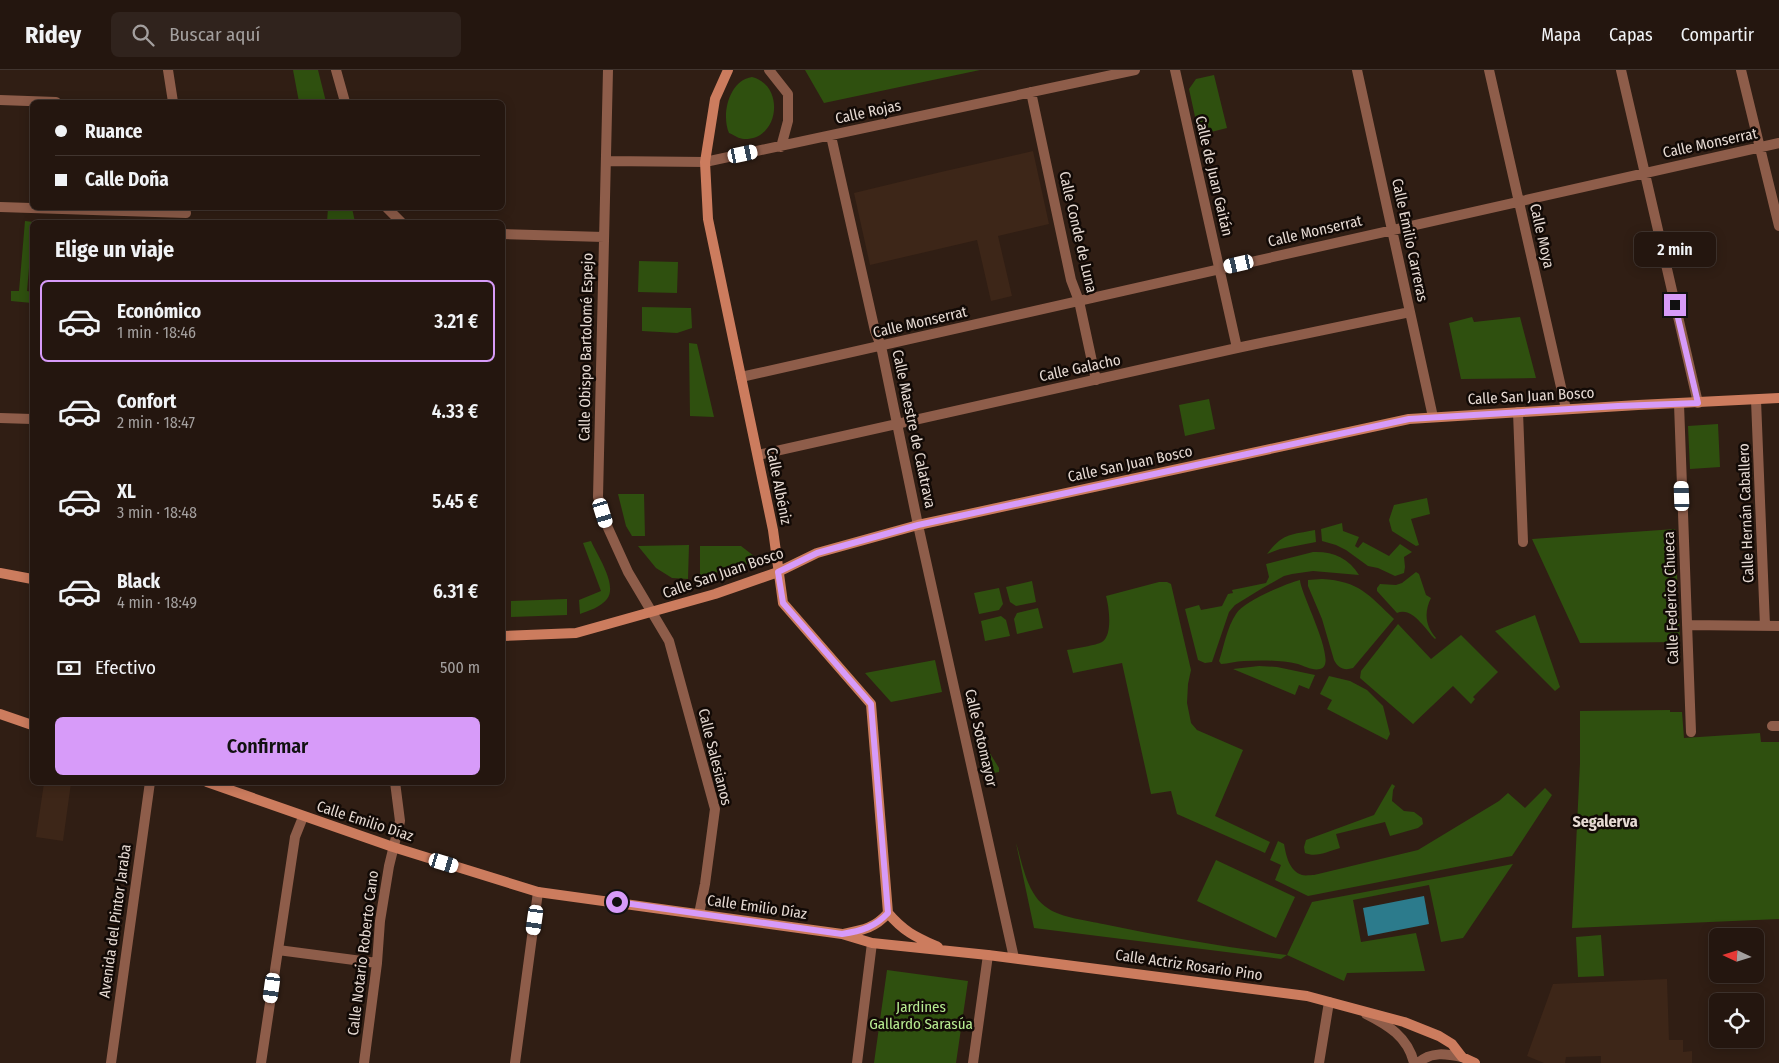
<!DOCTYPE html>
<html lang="es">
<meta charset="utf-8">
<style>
body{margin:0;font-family:"Fira Sans Condensed",sans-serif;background:#30231d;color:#f1f3f6;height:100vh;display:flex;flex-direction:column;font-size:19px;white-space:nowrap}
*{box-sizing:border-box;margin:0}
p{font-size:16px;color:#a39f9e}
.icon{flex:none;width:28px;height:28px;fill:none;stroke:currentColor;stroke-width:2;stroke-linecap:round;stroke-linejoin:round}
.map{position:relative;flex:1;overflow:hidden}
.drawer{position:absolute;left:30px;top:150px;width:475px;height:565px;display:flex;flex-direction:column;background:#24160f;border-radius:8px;box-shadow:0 2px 12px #0003,0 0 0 1px #41352f}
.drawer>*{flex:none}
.top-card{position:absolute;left:30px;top:30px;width:475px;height:110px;border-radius:8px;box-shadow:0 2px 12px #0003,0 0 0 1px #41352f;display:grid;align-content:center;height:110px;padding:0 25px;background:#24160f}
.needle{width:32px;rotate:274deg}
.fabs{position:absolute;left:1709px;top:858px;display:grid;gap:10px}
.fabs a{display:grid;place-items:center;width:55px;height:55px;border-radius:8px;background:#24160f;box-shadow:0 2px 12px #0003,0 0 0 1px #41352f;font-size:25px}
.end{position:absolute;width:22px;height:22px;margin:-11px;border:6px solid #d79bf9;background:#111;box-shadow:0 0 0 2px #111}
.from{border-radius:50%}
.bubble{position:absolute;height:35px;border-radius:8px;background:#24160f;box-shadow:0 2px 12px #0003,0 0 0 1px #41352f;font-size:16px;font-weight:600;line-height:35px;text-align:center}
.car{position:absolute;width:15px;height:30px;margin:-15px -8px;border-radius:6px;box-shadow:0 0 4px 1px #0007;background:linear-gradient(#fff 24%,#345 0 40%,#fff 0 76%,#345 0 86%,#fff 0)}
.top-card b{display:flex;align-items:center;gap:18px;height:48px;font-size:19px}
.top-card b+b{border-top:1px solid #41352f}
.top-card i{width:12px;height:12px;background:#f1f3f6}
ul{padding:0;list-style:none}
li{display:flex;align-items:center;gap:15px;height:82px;margin:0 10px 8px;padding:0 15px;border:2px solid transparent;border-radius:8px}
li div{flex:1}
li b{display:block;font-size:19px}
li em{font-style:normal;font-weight:600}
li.active{border-color:#d79bf9}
li>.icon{width:45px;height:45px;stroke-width:1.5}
h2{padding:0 25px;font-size:22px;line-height:60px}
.pay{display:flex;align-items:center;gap:12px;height:55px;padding:0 25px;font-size:19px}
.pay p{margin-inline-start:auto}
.primary-button{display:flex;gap:10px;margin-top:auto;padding:10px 25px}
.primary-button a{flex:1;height:58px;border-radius:8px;background:#d79bf9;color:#111;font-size:20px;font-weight:600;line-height:58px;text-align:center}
header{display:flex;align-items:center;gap:30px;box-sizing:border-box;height:70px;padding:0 25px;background:#24160f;border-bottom:1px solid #41352f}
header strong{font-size:24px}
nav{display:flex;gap:28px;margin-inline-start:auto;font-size:18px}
.search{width:350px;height:45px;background:#30231d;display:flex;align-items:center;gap:12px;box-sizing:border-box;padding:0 18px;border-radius:8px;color:#a39f9e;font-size:19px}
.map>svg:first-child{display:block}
.built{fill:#3d2618}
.green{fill:#2f500f}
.water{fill:#2c7b8c}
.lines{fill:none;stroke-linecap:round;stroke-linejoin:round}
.street{stroke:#8e5d4a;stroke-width:10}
.secondary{stroke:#cc7c5e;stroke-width:10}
.route{stroke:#d79bf9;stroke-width:6}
.labels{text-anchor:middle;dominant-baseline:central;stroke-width:5;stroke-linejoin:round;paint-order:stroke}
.street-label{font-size:15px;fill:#e6dad3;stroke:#120a06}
.park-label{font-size:15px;fill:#b7eb91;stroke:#120a06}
.neighbourhood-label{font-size:16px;font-weight:bold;fill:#e6dad3;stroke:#120a06}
</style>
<header>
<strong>Ridey</strong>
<div class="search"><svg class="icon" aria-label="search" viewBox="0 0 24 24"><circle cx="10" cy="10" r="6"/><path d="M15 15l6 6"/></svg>Buscar aquí</div>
<nav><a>Mapa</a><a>Capas</a><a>Compartir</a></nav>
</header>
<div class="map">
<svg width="1779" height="993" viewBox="0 0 1779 993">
<rect width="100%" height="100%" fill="#301e14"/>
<path class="built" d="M1033 81 1049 154 998 166 1012 226 991 231 977 170 870 195 854 123 941 102Z
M44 713H71L63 771 36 767Z
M1667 909 1669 970H1683V982L1692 981V993H1601V986L1566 987 1565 993H1544L1527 986 1553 914Z"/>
<path class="green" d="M293 0H318L326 32H299Z
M805 0H980L824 33Z
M1214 5 1227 58 1199 65 1189 19 1196 9Z
M752 7C785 15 780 70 744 69 739 69 734 65 729 63 721 45 729 10 752 7Z
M328 138H352L355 152H327Z
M25 151 33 152 27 221 32 222V233L11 231V221H19Z
M639 191 678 192 677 223 638 222Z
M642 237 691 238 692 258 677 263 642 261Z
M1472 247 1474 252 1520 247 1536 308 1461 309 1449 253Z
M689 273 697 274 714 347 690 346Z
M1209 329 1215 359 1185 366 1179 335Z
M1718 354 1720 397 1690 399 1688 356Z
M618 424H644L645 466H632L626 456Z
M1427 428 1430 444 1411 449 1419 475 1416 476 1392 461 1389 450 1394 435Z
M1342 453 1343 461 1359 467 1355 476 1358 478 1363 472 1389 486 1400 474 1412 482 1404 487 1405 497 1404 503 1395 506 1378 498 1368 496 1346 480 1336 475 1322 471 1321 459Z
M1675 459 1680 572 1580 573 1532 469Z
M1315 460 1316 472 1280 479 1267 484C1283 463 1290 465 1315 460Z
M591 471C597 485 618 515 607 529 601 537 588 541 580 544L579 530 601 521 583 473Z
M689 475 688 509 672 508 656 498 638 476Z
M700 476H741L754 486 751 493 700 507Z
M1313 482C1332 481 1349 488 1359 505L1313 501 1292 504 1284 506 1261 519 1235 535 1229 542 1212 592 1205 593 1198 590 1185 539 1199 535 1201 540 1222 536 1228 524 1233 523 1232 520 1266 513 1269 507 1266 494Z
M1416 502 1419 504 1426 525 1431 528C1424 542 1425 556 1436 568L1435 569C1425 559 1412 536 1397 543L1377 521V518L1380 514 1396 515 1402 513Z
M1322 509C1359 511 1369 525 1394 549L1353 598C1344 601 1338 598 1334 590L1322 549 1308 516V510Z
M1300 510C1300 523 1340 596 1320 599 1313 601 1304 596 1298 594 1280 590 1261 590 1244 591 1236 591 1228 594 1221 594L1219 591C1224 576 1227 557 1236 544 1244 531 1285 514 1300 510Z
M1032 511 1036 532 1016 536 1010 532 1006 517Z
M1159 512H1167L1171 514 1191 600 1188 614 1187 633 1191 653 1197 660 1243 680 1215 746 1270 772 1265 783 1177 744 1171 721 1151 724 1122 593 1073 603 1067 580C1074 579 1097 575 1102 572 1113 565 1109 537 1106 526Z
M999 518 1003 534 999 540 979 544 974 523Z
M567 529V545L511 547V531Z
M1038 538 1043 558 1017 564 1014 549 1017 543Z
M1535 545 1560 617 1555 621 1495 561Z
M1001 546 1006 550 1010 566 985 571 981 551Z
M1398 554 1431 589 1461 565 1498 602 1473 627 1475 629 1471 634 1453 616 1413 654 1360 608 1361 601Z
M935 590 942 622 891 632 865 603Z
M1259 596 1277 597 1315 605 1309 619 1299 615 1295 625 1233 599Z
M1329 606 1350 611 1367 620 1383 636 1390 664 1387 670 1327 639 1332 630 1320 624Z
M1670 640V642H1682L1684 668 1760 663 1761 672H1779V849L1572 858 1580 693V641Z
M983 672 999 698V702L988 704 985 703 980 674Z
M1392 714 1395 716 1393 720 1392 731 1404 741 1414 742 1422 748 1423 754 1418 758 1390 766 1385 752 1336 764 1340 778C1329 781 1316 788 1305 783L1304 777 1306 770 1374 745Z
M1545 718 1552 725 1512 786 1308 826 1275 810 1281 795 1270 790 1278 771 1284 774C1286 785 1289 801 1302 805 1305 806 1311 805 1314 805L1418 780 1499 731 1508 723 1525 738Z
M1016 773C1023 795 1027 826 1049 839 1060 847 1089 851 1103 854 1164 867 1225 877 1287 885L1312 832 1513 794 1463 868 1441 872 1429 815 1353 830 1361 872 1416 863 1425 901 1347 903 1344 911 1287 885 1281 889 1034 858Z
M1216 790 1295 827 1276 868 1197 831Z
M1601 865 1604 906 1578 907 1576 867Z
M887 900 968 911 956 993H874Z"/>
<path class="water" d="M1424 826 1429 854 1368 866 1363 838Z"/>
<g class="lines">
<path class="street" d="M168 0 173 32
M336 0 345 32
M608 0 598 427 608 458 628 502 669 571 715 739 705 814 699 844
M769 0 788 24V51L781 77
M1175 0 1237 278
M1357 0 1433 347
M1489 0 1566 339
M1621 0 1698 333
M1741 0 1779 156
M1031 22 1071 210 1079 231 1096 310
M0 30 56 32
M831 66 875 261 881 276 918 455 1014 888
M606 91 705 92 1135 0
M0 137 186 143
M387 138 401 152
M502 164 604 167
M741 307 1779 73
M1756 330 1765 556
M1679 334 1691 662
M1518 342 1523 472
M0 348 32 349
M758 385 1237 278 1410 242
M1687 555 1779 556
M1772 656H1779
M278 880 377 893
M1366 944C1388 955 1408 967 1414 993
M111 993 150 712
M261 993 295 767 303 747
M364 993 377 893 380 851 389 796 400 751 395 712
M515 993 538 822
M857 993 872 873
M973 993 988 885
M1319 993 1329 932
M1418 993C1431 981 1447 984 1462 987"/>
<path class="secondary" d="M728 0 715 29 705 92 708 149 773 460 783 533 871 634 888 843
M0 503 32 509
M502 566 576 563 715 524 778 502 817 483 918 455 1409 349 1638 335 1779 328
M0 644 32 655
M207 712 393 777 538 822 842 864 872 873 988 885 1307 926 1404 952 1439 966 1452 974 1462 987 1475 993
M888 843C904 862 916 867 938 877
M843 864C863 860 875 858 888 843"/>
</g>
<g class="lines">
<path class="route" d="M617 832 842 864C861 861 875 857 888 843L871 634 783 533 778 502 817 483 918 455 1409 349 1618 336 1698 333 1675 235"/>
</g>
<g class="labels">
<g class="street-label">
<text transform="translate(868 42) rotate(-12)">Calle Rojas</text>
<text transform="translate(1710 73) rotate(-12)">Calle Monserrat</text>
<text transform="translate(1214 106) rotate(77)">Calle de Juan Gaitán</text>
<text transform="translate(1315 161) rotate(-13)">Calle Monserrat</text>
<text transform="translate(1078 162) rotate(77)">Calle Conde de Luna</text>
<text transform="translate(1542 166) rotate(77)">Calle Moya</text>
<text transform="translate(1410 170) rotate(78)">Calle Emilio Carreras</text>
<text transform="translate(920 252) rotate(-13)">Calle Monserrat</text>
<text transform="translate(586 277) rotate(-89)">Calle Obispo Bartolomé Espejo</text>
<text transform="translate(1080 298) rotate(-12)">Calle Galacho</text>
<text transform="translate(1531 326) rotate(-3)">Calle San Juan Bosco</text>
<text transform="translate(914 359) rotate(78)">Calle Maestre de Calatrava</text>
<text transform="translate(1130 394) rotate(-12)">Calle San Juan Bosco</text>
<text transform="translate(779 416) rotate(79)">Calle Albéniz</text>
<text transform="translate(1746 443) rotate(-92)">Calle Hernán Caballero</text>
<text transform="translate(723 503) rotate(-19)">Calle San Juan Bosco</text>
<text transform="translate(1671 528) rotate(-92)">Calle Federico Chueca</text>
<text transform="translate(981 668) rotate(77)">Calle Sotomayor</text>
<text transform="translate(715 687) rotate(76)">Calle Salesianos</text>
<text transform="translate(365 751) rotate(18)">Calle Emilio Díaz</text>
<text transform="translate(757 837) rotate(8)">Calle Emilio Díaz</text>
<text transform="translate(115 851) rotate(-82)">Avenida del Pintor Jaraba</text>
<text transform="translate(363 883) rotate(-83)">Calle Notario Roberto Cano</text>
<text transform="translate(1189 895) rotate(8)">Calle Actriz Rosario Pino</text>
</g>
<g class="park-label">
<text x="921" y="937">Jardines<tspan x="921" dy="17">Gallardo Sarasúa</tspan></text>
</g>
<g class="neighbourhood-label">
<text x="1605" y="751">Segalerva</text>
</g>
</g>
</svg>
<div class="fabs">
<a><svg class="needle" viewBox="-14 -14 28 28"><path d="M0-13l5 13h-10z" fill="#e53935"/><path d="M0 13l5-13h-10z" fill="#a39f9e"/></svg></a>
<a><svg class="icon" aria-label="locate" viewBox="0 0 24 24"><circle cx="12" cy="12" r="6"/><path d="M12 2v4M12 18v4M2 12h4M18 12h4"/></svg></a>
</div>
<i class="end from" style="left:617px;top:832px"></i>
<i class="end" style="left:1675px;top:235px"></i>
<div class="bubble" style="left:1634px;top:162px;width:82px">2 min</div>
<i class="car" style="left:743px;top:84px;rotate:78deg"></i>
<i class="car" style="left:1239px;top:194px;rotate:257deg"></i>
<i class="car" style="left:1682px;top:426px;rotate:358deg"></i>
<i class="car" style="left:603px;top:443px;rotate:163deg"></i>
<i class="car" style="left:444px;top:793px;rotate:107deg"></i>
<i class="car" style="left:535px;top:850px;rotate:188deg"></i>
<i class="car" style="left:272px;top:918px;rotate:188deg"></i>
<div class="top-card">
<b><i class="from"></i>Ruance</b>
<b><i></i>Calle Doña</b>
</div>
<section class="drawer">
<h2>Elige un viaje</h2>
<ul>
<li class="active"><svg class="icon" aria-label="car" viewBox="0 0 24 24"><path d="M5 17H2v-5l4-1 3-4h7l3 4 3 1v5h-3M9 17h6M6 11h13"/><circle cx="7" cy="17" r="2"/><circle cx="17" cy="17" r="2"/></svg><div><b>Económico</b><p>1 min · 18:46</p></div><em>3.21 €</em></li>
<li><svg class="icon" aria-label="car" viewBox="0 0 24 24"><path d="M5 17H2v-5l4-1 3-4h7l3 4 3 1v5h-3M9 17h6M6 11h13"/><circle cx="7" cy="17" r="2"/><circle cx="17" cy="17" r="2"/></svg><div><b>Confort</b><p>2 min · 18:47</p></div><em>4.33 €</em></li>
<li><svg class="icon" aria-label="car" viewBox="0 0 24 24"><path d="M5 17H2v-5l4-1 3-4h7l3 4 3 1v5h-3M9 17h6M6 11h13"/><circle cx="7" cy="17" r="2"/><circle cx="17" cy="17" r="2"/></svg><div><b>XL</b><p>3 min · 18:48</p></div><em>5.45 €</em></li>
<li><svg class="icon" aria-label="car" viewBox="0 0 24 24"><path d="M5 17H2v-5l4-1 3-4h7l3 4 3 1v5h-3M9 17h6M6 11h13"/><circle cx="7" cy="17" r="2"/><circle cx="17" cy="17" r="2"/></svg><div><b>Black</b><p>4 min · 18:49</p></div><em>6.31 €</em></li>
</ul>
<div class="pay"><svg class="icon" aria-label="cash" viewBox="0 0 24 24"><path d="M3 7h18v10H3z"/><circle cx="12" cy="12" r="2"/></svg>Efectivo<p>500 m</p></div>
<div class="primary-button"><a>Confirmar</a></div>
</section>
</div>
